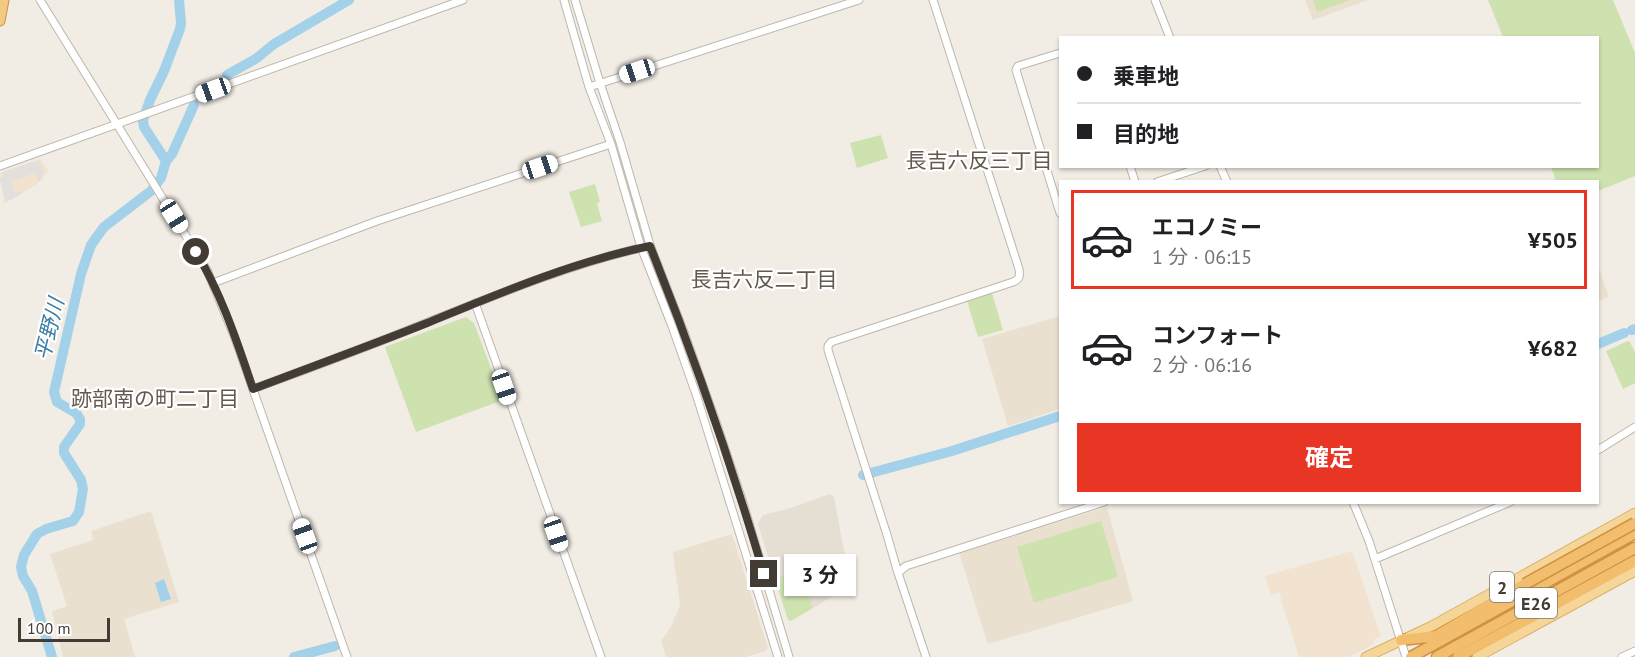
<!DOCTYPE html>
<html lang="ja">
<meta charset="utf-8">
<style>
body{margin:0;font-family:"PT Sans","Noto Sans JP",sans-serif;background:#f2f2f2;color:#202124;height:100vh;display:flex;flex-direction:column;font-size:22px;white-space:nowrap}
*{box-sizing:border-box;margin:0}
p{font-size:20px;color:#757577}
.icon{flex:none;width:33px;height:33px;fill:none;stroke:currentColor;stroke-width:2;stroke-linecap:round;stroke-linejoin:round}
.map{position:relative;flex:1;overflow:hidden}
.drawer{position:absolute;left:1059px;top:180px;width:540px;height:324px;display:flex;flex-direction:column;background:#fff;border-radius:0px;box-shadow:0 2px 4px #0004}
.drawer>*{flex:none}
.top-card{position:absolute;left:1059px;top:36px;width:540px;height:132px;border-radius:0px;box-shadow:0 2px 4px #0004;display:grid;align-content:center;height:132px;padding:0 18px;background:#fff}
.scale{position:absolute;left:18px;bottom:15px;width:92px;box-sizing:border-box;padding-left:6px;border:3px solid #423c35;border-top:0;font-size:16px;line-height:21px;white-space:nowrap;color:#423c35;-webkit-text-stroke:4px #fff;paint-order:stroke}
.end{position:absolute;width:27px;height:27px;margin:-14px;border:8px solid #423c35;background:#fff;box-shadow:0 0 0 3px #fff}
.from{border-radius:50%}
.bubble{position:absolute;height:42px;border-radius:0px;background:#fff;box-shadow:0 2px 4px #0004;font-size:20px;font-weight:700;line-height:42px;text-align:center}
.car{position:absolute;width:18px;height:36px;margin:-18px -9px;border-radius:8px;box-shadow:0 0 4px 2px #0007;background:linear-gradient(#fff 24%,#345 0 40%,#fff 0 76%,#345 0 86%,#fff 0)}
.top-card b{display:flex;align-items:center;gap:21px;height:57px;font-size:22px}
.top-card b+b{border-top:2px solid #e0e0e0}
.top-card i{width:15px;height:15px;background:#202124}
ul{padding:10px 0 0;list-style:none}
li{display:flex;align-items:center;gap:18px;height:99px;margin:0 12px 9px;padding:0 6px;border:3px solid transparent;border-radius:0px}
li div{flex:1}
li b{display:block;font-size:22px}
li em{font-style:normal;font-weight:700}
li.active{border-color:#e93523}
li>.icon{width:54px;height:54px;stroke-width:1.5}
.action{display:flex;gap:12px;margin-top:auto;padding:12px 18px}
.action a{flex:1;height:69px;border-radius:0px;background:#e93523;color:#fff;font-size:24px;font-weight:700;line-height:69px;text-align:center}
.map>svg:first-child{display:block}
.residential{fill:#e4ded3}
.commercial{fill:#f2e2d0}
.education{fill:#e9e0cf}
.green{fill:#cee2b0}
.parking{fill:#e2dfdc}
.water{fill:#a4d1ea}
.lines{fill:none;stroke-linecap:round;stroke-linejoin:round}
.river{stroke:#a4d1ea;stroke-width:10}
.tertiary-casing{stroke:#beb6ab;stroke-width:9}
.primary-casing{stroke:#dab169;stroke-width:11}
.trunk-casing{stroke:#d0923e;stroke-width:11}
.motorway-casing{stroke:#d0923e;stroke-width:13}
.tertiary{stroke:#fff;stroke-width:7}
.primary{stroke:#f6d698;stroke-width:9}
.trunk{stroke:#f4ca82;stroke-width:9}
.motorway{stroke:#f2be6d;stroke-width:10}
.motorway-bridge-casing{stroke:#d0923e;stroke-width:13;stroke-linecap:butt}
.motorway-bridge{stroke:#f2be6d;stroke-width:10}
.route{stroke:#423c35;stroke-width:8}
.labels{text-anchor:middle;dominant-baseline:central;stroke-width:4.5;stroke-linejoin:round;paint-order:stroke}
.shield{fill:#fff;stroke:#7b7672;stroke-width:1.5}
.shield-label{font-size:18px;font-weight:bold;fill:#423c35}
.neighbourhood-label{font-size:21px;fill:#64594d;stroke:#fff}
.water-label{font-size:21px;font-style:italic;fill:#377da5;stroke:#fff}
</style>
<div class="map">
<svg width="1635" height="657" viewBox="0 0 1635 657">
<rect width="100%" height="100%" fill="#f1ece4"/>
<path class="residential" d="M830 494 834 497 844 551 855 579 854 583 813 608 798 572 775 579 758 524 763 515 788 509Z"/>
<path class="commercial" d="M40 159 48 171 37 184 4 204 0 173Z
M1352 551 1381 636 1373 640 1374 644 1349 657H1299L1279 592 1271 595 1265 576Z"/>
<path class="education" d="M1305 0H1368L1313 20Z
M1598 266 1609 297 1598 301Z
M1060 316V409L1008 426 982 339Z
M1107 507 1133 601 988 644 959 553Z
M151 511 179 602 124 619 135 657H63L52 611 67 606 50 554 93 540 91 531Z
M732 534 768 648 765 651 746 657H666L661 641 671 627 680 605 673 552Z"/>
<path class="green" d="M1313 0H1350L1317 12Z
M1488 0H1613L1635 53V176L1598 191V182L1556 181 1551 167 1598 166V38L1503 37Z
M881 135 888 158 857 168 850 143Z
M595 184 600 202 597 203 602 221 581 227 569 192Z
M992 293 1003 330 978 337 967 301Z
M466 317 474 323 503 400 416 432 385 347Z
M1628 341 1630 342 1635 352V383L1623 389 1606 351Z
M1101 521 1118 577 1034 603 1017 547Z
M798 571 813 608 791 621 788 620 775 579Z"/>
<path class="parking" d="M39 160 44 174H42L43 177 39 182 35 173 11 181 15 193 20 191 21 194 12 199 6 201 0 181V178L4 176 2 172Z"/>
<path class="water" d="M164 579 171 599 161 602 155 583Z"/>
<g class="lines">
<path class="river" d="M227 75 257 58 274 44 349 0
M166 161 144 127 143 120 150 100 164 71 180 29 181 23 179 0
M1632 330 1635 329
M1598 344 1624 333
M863 475 952 451 1060 416
M52 657 32 591 23 576 21 567 24 555 37 534 46 529 73 521 79 512 83 489 81 480 64 453V447L80 424V419L76 413 57 402 54 392 81 274 91 245 104 227 151 191 161 178 166 161 172 154 194 105
M294 657 335 646"/>
<g class="tertiary-casing">
<path id="tertiary" d="M40 0 207 270 235 338 347 657
M564 0 589 87 611 144 641 247 672 326 697 397 778 657
M575 0 600 83 620 142 650 245 685 335 717 425 743 503 789 657
M1155 0 1170 38
M1060 53 1018 66 1016 70 1060 213
M589 87 859 0
M0 166 463 0
M1130 166 1135 182
M1220 166 1227 182
M1157 182 1205 166
M213 283 377 221 611 144
M475 303 601 657
M253 389C307 369 362 349 416 327 491 297 566 265 645 247
M1598 450 1635 427
M1353 502 1369 541 1406 657
M1375 559 1510 502
M898 573 906 566 1104 502
M926 657 898 573 887 535 828 350V346L831 342 1013 282C1020 279 1020 276 1019 269L933 0
M1622 657 1635 651"/>
</g>
<g class="primary-casing">
<path id="primary" d="M1366 657 1432 626 1635 513
M1477 657 1635 571"/>
</g>
<g class="trunk-casing">
<path id="trunk" d="M0 21 4 0"/>
</g>
<g class="motorway-casing">
<path id="motorway" d="M1401 640 1436 636 1525 584
M1411 657 1635 533
M1437 657 1635 548
M1458 657 1635 561"/>
</g>
<use href="#tertiary" class="tertiary"/>
<use href="#primary" class="primary"/>
<use href="#trunk" class="trunk"/>
<use href="#motorway" class="motorway"/>
<g class="motorway-bridge-casing">
<path id="motorway-bridge" d="M1525 584 1635 523"/>
</g>
<use href="#motorway-bridge" class="motorway-bridge"/>
</g>
<g class="lines">
<path class="route" d="M196 252C222 295 237 342 253 389 311 367 369 346 427 323 500 293 573 262 650 246 693 353 731 463 764 574"/>
</g>
<g class="labels">
<g class="shield">
<rect x="1490" y="572" width="24" height="30" rx="4.5"/>
<rect x="1515" y="588" width="42" height="30" rx="4.5"/>
</g>
<g class="shield-label">
<text x="1502" y="587">2</text>
<text x="1536" y="603">E26</text>
</g>
<g class="neighbourhood-label">
<text x="979" y="160">長吉六反三丁目</text>
<text x="764" y="279">長吉六反二丁目</text>
<text x="155" y="398">跡部南の町二丁目</text>
</g>
<g class="water-label">
<text transform="translate(49 329) rotate(-76)">平野川</text>
</g>
</g>
</svg>
<div class="scale">100 m</div>
<i class="end from" style="left:196px;top:252px"></i>
<i class="end" style="left:764px;top:574px"></i>
<div class="bubble" style="left:784px;top:554px;width:72px">3 分</div>
<i class="car" style="left:637px;top:71px;rotate:252deg"></i>
<i class="car" style="left:213px;top:90px;rotate:250deg"></i>
<i class="car" style="left:540px;top:167px;rotate:72deg"></i>
<i class="car" style="left:174px;top:216px;rotate:148deg"></i>
<i class="car" style="left:504px;top:387px;rotate:161deg"></i>
<i class="car" style="left:556px;top:534px;rotate:161deg"></i>
<i class="car" style="left:305px;top:536px;rotate:340deg"></i>
<div class="top-card">
<b><i class="from"></i>乗車地</b>
<b><i></i>目的地</b>
</div>
<section class="drawer">
<ul>
<li class="active"><svg class="icon" aria-label="car" viewBox="0 0 24 24"><path d="M5 17H2v-5l4-1 3-4h7l3 4 3 1v5h-3M9 17h6M6 11h13"/><circle cx="7" cy="17" r="2"/><circle cx="17" cy="17" r="2"/></svg><div><b>エコノミー</b><p>1 分 · 06:15</p></div><em>¥505</em></li>
<li><svg class="icon" aria-label="car" viewBox="0 0 24 24"><path d="M5 17H2v-5l4-1 3-4h7l3 4 3 1v5h-3M9 17h6M6 11h13"/><circle cx="7" cy="17" r="2"/><circle cx="17" cy="17" r="2"/></svg><div><b>コンフォート</b><p>2 分 · 06:16</p></div><em>¥682</em></li>
</ul>
<div class="action"><a>確定</a></div>
</section>
</div>
